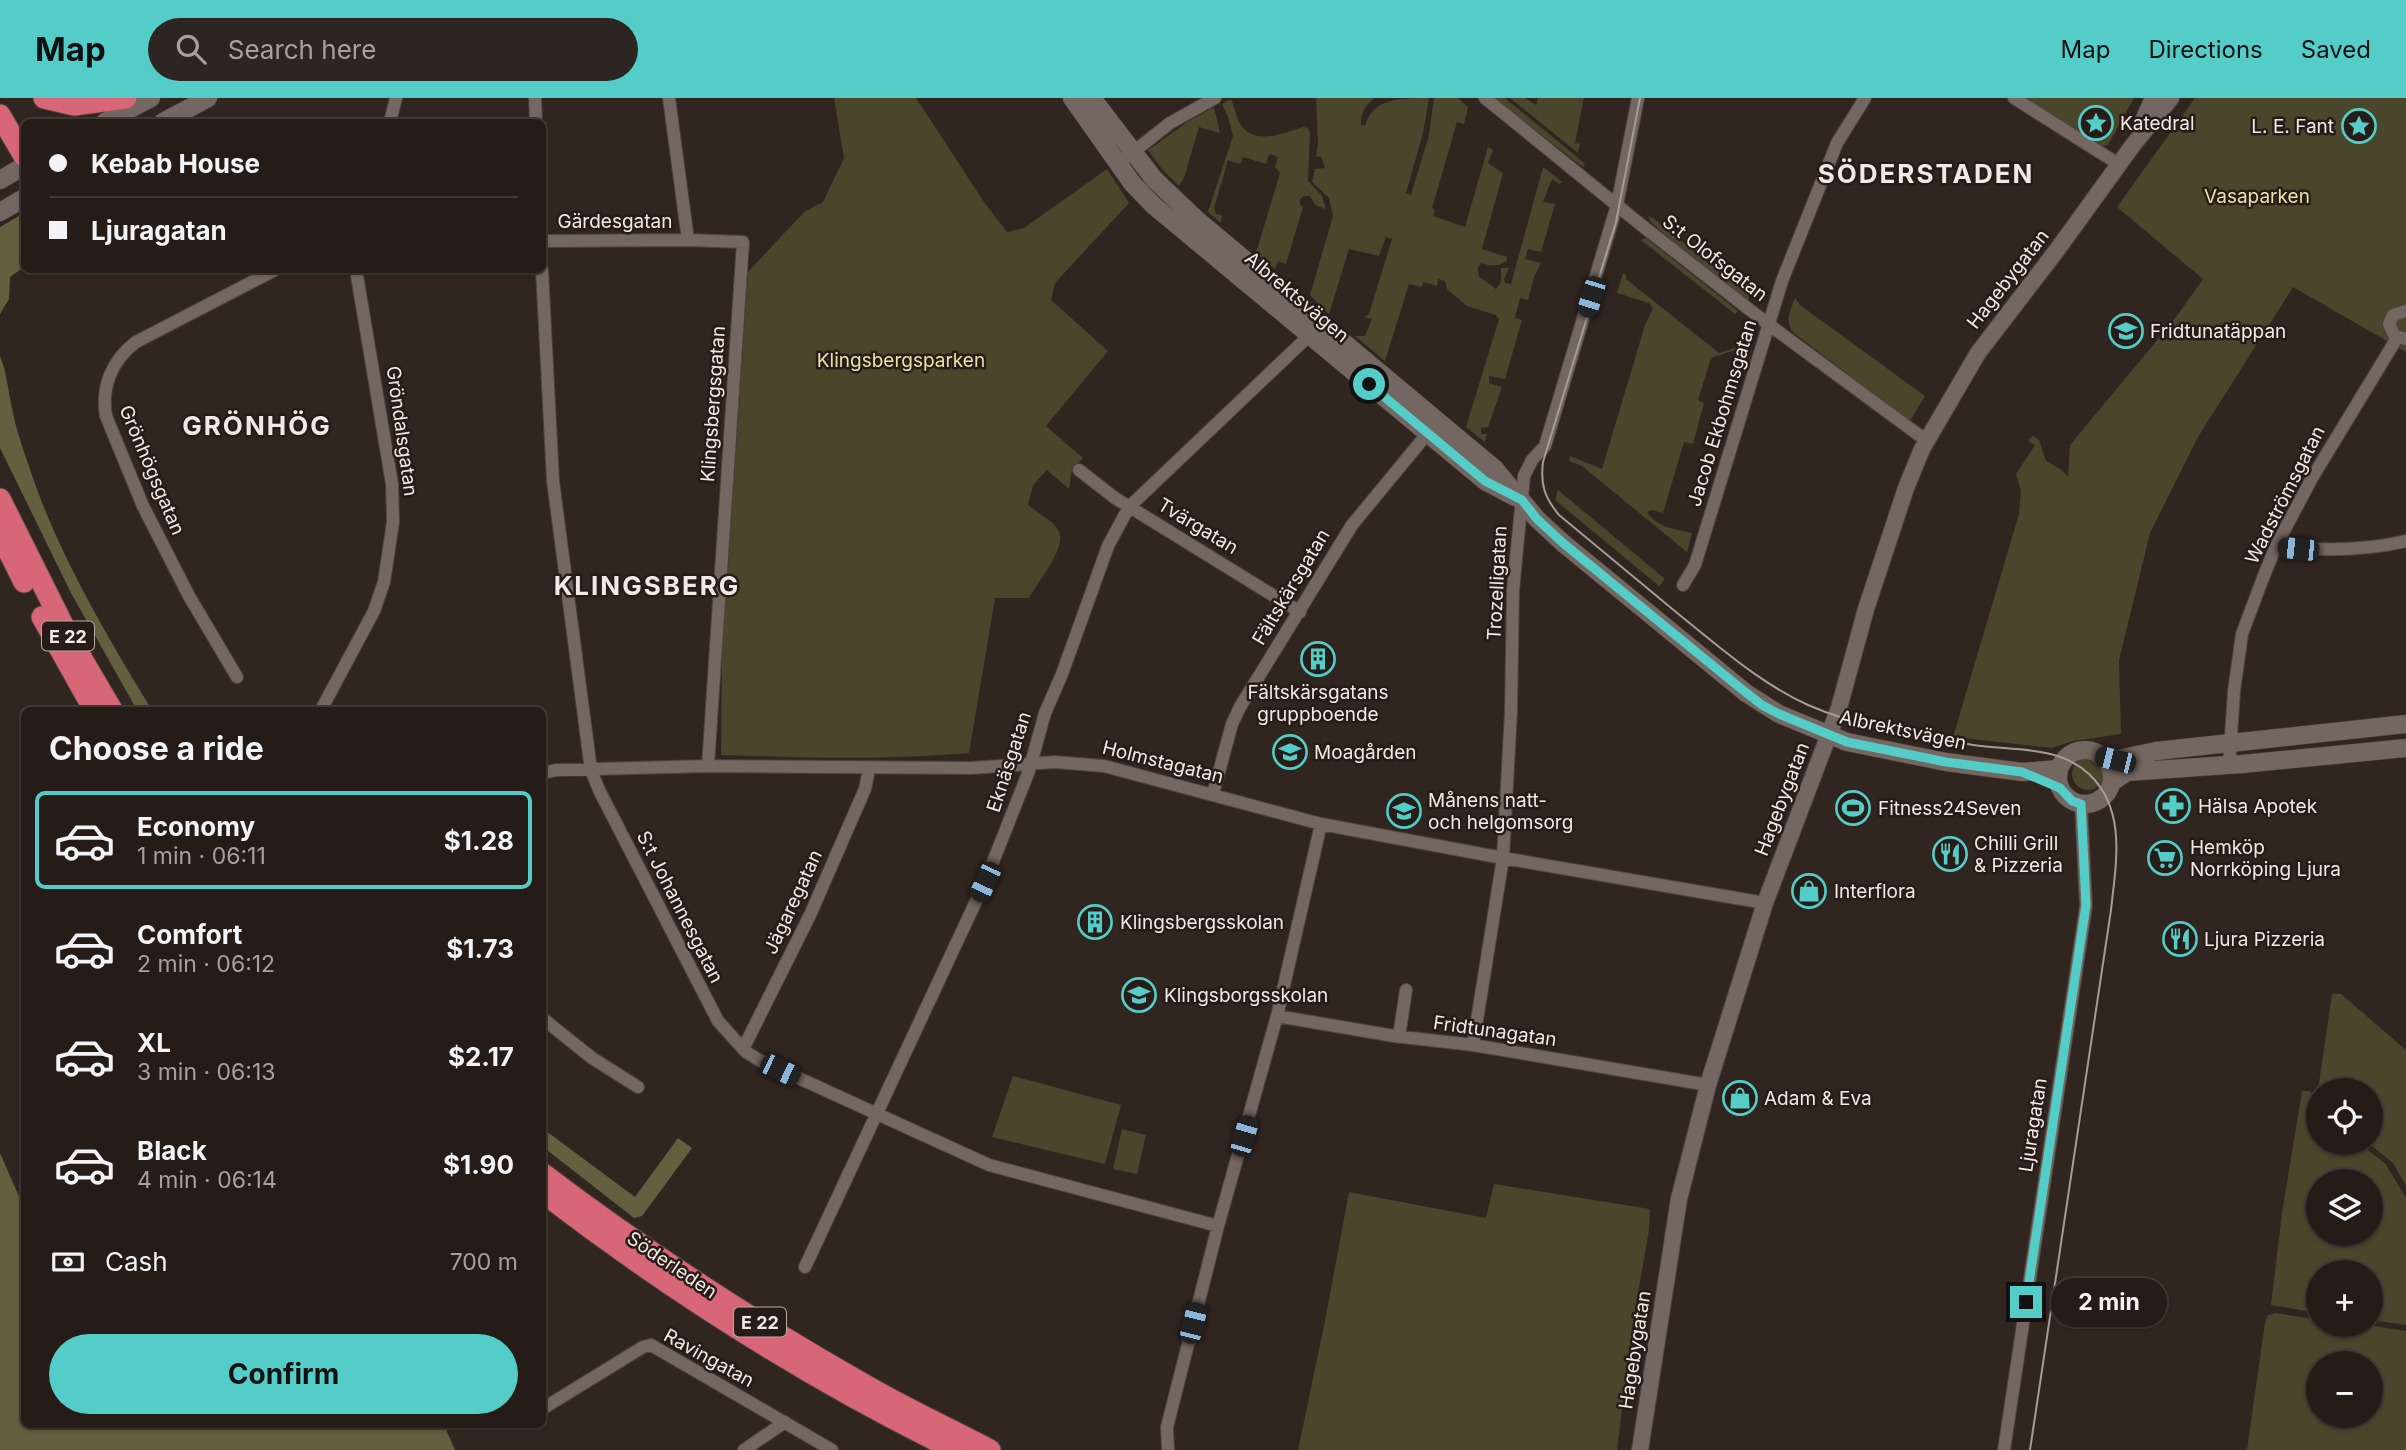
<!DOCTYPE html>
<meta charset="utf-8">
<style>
body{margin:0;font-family:Inter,sans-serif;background:#2d2521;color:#f1f3f6;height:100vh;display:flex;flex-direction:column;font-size:26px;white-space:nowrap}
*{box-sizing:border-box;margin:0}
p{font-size:23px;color:#a3a1a2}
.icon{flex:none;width:38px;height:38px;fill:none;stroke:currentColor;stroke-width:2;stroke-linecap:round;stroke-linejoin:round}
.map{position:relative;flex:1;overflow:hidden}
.side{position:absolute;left:21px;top:609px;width:525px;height:721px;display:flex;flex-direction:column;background:#251c18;border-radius:10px;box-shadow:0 2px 5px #0004,0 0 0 2px #423a37}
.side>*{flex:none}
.top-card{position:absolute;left:21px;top:21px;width:525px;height:154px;border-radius:10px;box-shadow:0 2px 5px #0004,0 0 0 2px #423a37;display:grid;align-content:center;height:154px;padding:0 28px;background:#251c18}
.controls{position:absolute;left:2306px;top:980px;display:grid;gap:14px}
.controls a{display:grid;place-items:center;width:77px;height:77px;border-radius:50%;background:#251c18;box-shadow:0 2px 5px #0004,0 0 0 2px #423a37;font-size:35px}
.end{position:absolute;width:32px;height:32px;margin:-16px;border:9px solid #54cdc8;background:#111;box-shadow:0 0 0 4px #111}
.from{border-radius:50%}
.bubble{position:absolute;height:49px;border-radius:24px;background:#251c18;box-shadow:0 2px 5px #0004,0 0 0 2px #423a37;font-size:23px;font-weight:700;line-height:49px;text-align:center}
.car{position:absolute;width:21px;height:42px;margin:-21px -10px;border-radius:9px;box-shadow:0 0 5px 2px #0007;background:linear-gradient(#222 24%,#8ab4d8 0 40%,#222 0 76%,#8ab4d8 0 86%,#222 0)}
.top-card b{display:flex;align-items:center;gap:24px;height:66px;font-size:26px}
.top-card b+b{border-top:2px solid #423a37}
.top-card i{width:18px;height:18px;background:#f1f3f6}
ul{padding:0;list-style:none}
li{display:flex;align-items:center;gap:21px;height:98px;margin:0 14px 10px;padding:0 14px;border:4px solid transparent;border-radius:10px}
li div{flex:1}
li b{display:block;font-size:26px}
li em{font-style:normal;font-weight:700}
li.active{border-color:#54cdc8}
li>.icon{width:63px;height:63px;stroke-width:1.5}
h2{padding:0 28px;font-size:32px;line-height:84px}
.pay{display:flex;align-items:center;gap:18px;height:77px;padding:0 28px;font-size:26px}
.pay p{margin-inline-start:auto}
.primary-button{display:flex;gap:14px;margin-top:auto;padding:14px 28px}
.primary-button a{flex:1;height:80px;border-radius:42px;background:#54cdc8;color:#111;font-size:28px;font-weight:700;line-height:80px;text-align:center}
header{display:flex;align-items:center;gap:42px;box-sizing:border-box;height:98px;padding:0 35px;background:#54cdc8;color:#111}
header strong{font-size:33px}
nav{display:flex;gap:38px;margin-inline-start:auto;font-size:24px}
.search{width:490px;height:63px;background:#2d2521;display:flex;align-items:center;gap:18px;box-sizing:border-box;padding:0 24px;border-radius:38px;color:#a3a1a2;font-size:26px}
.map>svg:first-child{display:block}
.green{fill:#49462c;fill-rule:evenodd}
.forest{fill:#635f3f}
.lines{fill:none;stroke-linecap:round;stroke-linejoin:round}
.minor-casing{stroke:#4d433f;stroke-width:14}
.tertiary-casing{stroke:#4d433f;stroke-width:18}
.secondary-casing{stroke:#4d433f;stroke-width:19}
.trunk-casing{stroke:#4d433f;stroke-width:23}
.minor{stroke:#746660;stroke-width:12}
.tertiary{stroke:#746660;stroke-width:16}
.secondary{stroke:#746660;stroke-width:18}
.trunk{stroke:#d76776;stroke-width:21}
.tram{stroke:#a59b97;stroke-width:2}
.route{stroke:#54cdc8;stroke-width:9}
.labels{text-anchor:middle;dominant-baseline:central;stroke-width:5;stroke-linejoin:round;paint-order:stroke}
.shield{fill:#271c17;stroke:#b5aca8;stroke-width:2}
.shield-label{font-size:18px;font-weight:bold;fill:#f2e9e6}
.poi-label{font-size:19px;fill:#f2e9e6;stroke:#271c17;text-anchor:start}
.park-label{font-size:19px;fill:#e9e2a6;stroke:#271c17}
.street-label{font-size:19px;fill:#f2e9e6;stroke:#271c17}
.district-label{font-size:26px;font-weight:bold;letter-spacing:2px;fill:#f2e9e6;stroke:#271c17}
</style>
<header>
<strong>Map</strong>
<div class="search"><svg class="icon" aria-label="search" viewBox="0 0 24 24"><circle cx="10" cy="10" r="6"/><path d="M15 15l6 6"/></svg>Search here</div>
<nav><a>Map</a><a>Directions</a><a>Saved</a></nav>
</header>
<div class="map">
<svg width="2406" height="1352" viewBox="0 0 2406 1352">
<rect width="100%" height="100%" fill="#312520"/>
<path class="green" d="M834 0H916L984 104 1007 134 1024 130 1107 71 1129 105 1055 185 1051 202 1108 253 1046 328 1083 360 1072 371 1069 391 1047 372 1033 387 1028 407C1037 414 1052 422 1058 432 1069 448 1036 486 1029 500H995L969 655C886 662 804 660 721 657L722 559 748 174 804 114 823 104 844 60Z
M1316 0H1375C1365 7 1361 14 1361 27L1365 28C1373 0 1399 0 1429 0L1423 35 1406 95 1411 97 1429 37 1434 0H1458L1468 9 1464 26 1457 24 1432 110 1435 113 1433 118 1465 129 1488 49 1493 52 1488 65 1503 75 1482 151 1507 159V163C1498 169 1490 168 1481 165L1478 170 1479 179 1496 191 1501 184V170H1509L1504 181 1505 185 1511 186 1543 69 1562 84 1559 86 1552 81 1543 104 1555 106 1541 154 1528 151 1525 161 1541 165 1534 179 1528 202 1520 200 1515 220 1522 222 1505 281 1489 278V285L1502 289 1488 329 1481 330V336H1487L1485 344 1466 329 1499 221 1496 217 1467 208 1447 191 1445 183 1438 181 1437 188 1423 184 1422 189 1409 186 1385 263 1355 238H1365L1372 221 1364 219 1369 216 1392 141 1386 139 1379 158 1349 151 1329 216 1310 197 1333 118 1329 100 1312 84 1315 71 1325 70 1321 58 1316 59 1318 45Z
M1494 0H1505L1583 64 1585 67 1583 69Z
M1510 0H1525L1536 7 1538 0H1584L1575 45 1580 46 1578 55Z
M2019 0H2134L2108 47 2103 48 2074 34Z
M2195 0H2406V254L2293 189 2198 339 2150 435 2119 562 2121 636 2073 643 2052 650 1953 639 2019 416 2021 393 2016 376 2035 347 2029 344V341L2033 338 2039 342 2046 363 2062 372 2068 379 2070 347 2174 222 2203 181 2117 109Z
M1231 1C1235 9 1236 20 1241 27 1255 48 1284 35 1303 29L1308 30 1310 35 1308 83 1322 98 1326 111 1315 107 1310 98H1304L1300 101V106L1303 109 1286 166 1278 163 1275 171 1256 155 1278 82 1280 75 1275 69 1278 59 1269 56 1266 66 1243 59 1240 66 1228 62 1214 110 1216 116 1222 117 1221 125 1208 114 1233 38 1228 19 1222 6Z
M1214 9 1220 35 1199 29 1184 80 1179 88 1162 71 1148 52 1189 23Z
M1648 118 1653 120 1749 197V201L1745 202 1672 143 1651 124Z
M1646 140 1738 213 1735 216 1641 142Z
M1623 175 1626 177V181L1719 255 1750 245 1744 268 1740 267 1736 252 1713 259 1710 263 1698 302 1704 305 1693 346 1684 344 1663 415 1652 412 1647 414C1656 429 1675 431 1692 435L1687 454 1582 368 1569 363 1570 358 1602 371 1645 227 1653 210 1649 205 1617 195Z
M1795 200 1800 207 1925 298 1910 323 1794 235C1784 224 1790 213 1795 200Z
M1558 392 1665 481 1659 488 1555 402Z
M2072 676a16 16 0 1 1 32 0a16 16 0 1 1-32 0Z
M2332 896H2341L2406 952V1088L2393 1065 2368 1045H2371V992H2318Z
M1013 978 1121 1007 1105 1066 992 1039Z
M2302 993H2310L2319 1008V1045H2358L2385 1065 2406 1100V1227L2371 1222V1174H2319V1215L2271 1207 2282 1115ZM2319 1083H2371V1136H2319Z
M1122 1031 1146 1037 1137 1076 1113 1071Z
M1494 1086 1650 1111 1649 1132 1633 1224 1617 1352H1298L1325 1223 1349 1094 1486 1120Z
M2276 1215 2319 1222V1227H2368L2406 1233V1352H2247L2265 1225 2268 1217ZM2319 1265H2371V1318H2319Z"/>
<path class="forest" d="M24 115V169L10 179 9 201 0 216V129Z
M0 258C7 275 8 292 12 310 16 333 25 356 32 377 58 455 109 542 152 612H137L71 495 0 350Z
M542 1030 635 1099 678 1040 692 1050 642 1118 634 1120 543 1049Z
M0 1055 24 1110V1326L444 1327 455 1352H0Z"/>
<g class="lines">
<g class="minor-casing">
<path id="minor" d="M535 0 536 24
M669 0 688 142 743 144 708 668
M1485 0 1645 130 1768 226 1927 343
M2014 0 2120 67
M390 24 396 0
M1118 66 1170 25 1215 0
M542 143 688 142
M542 172 553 383 591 672 599 692 718 923 746 954 759 962 989 1067 1218 1128
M2406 213 2393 217 2389 226 2394 237 2406 241
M1079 372 1115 400 1300 514
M2276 448C2319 453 2363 453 2406 443
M1683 487 1695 467 1782 183 1837 45 1865 0
M237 579 189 498 143 408 106 318C101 289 112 262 136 244L275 172
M321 612 374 513 384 484 393 424 392 386 356 172
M2229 668 2234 593 2242 536 2263 480 2276 448 2312 380 2397 240
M542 675 557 672 708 668 971 670 1055 664 1104 668 1321 726 1503 760 1765 805
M1213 696 1232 626 1240 609 1352 427 1432 330
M1277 918 1394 938 1473 947 1708 987
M542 920 592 960 638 989
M1399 939 1406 892
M1473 947 1503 760 1511 613 1513 493 1524 378 1532 362 1545 348 1617 107 1638 0
M743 951 810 817 865 691 869 671
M805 1169 985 784 1029 673 1045 615 1062 576 1108 448 1129 409 1314 233
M542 1311 643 1249 651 1247 832 1352
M744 1352 785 1324
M1168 1352 1167 1329 1218 1128 1277 918 1321 726
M2004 1352 2086 808 2081 706"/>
</g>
<g class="tertiary-casing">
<path id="tertiary" d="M2140 30 2153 0
M1640 1352 1679 1101 1708 987 1765 805 1839 610 1866 511 1906 390 1922 351 1978 255 2057 152 2133 47 2171 0"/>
</g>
<g class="secondary-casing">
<path id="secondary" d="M1072 0 1132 85 1153 107 1485 383 1515 399
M1092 0 1154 81 1196 121 1495 371 1537 421 1563 445 1746 595 1779 616 1847 644 1946 664 2022 674 2058 671
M105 24 151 0
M163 24 208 0
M0 82 24 68
M0 114 24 100
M2058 679a27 27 0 1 1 54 0a27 27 0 1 1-54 0Z
M2101 658 2114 662 2156 653 2406 626
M2112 684 2127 674 2242 666 2406 650"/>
</g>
<g class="trunk-casing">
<path id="trunk" d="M44 0 74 7 126 0
M0 17 24 58
M0 401 68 537 112 612
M0 436 24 484
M42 519 94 612
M542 1075C650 1157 763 1230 881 1296 917 1316 954 1333 990 1352
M542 1094C671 1193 810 1281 955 1352"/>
</g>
<use href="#minor" class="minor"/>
<use href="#tertiary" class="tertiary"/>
<use href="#secondary" class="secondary"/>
<use href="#trunk" class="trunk"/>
<path class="tram" d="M1640 0 1616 124 1543 364C1540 387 1545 400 1559 417 1600 451 1641 485 1682 519 1722 551 1760 585 1808 607 1858 629 1918 638 1973 647 2012 653 2058 647 2089 676 2127 712 2116 765 2111 812L2030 1352"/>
</g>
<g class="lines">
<path class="route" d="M1369 286 1485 383 1522 402 1537 421 1563 445 1739 589 1762 607 1779 616 1847 644 1946 664 2022 674 2060 690 2072 703 2081 706 2086 807 2026 1204"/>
</g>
<defs>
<g id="sight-ring" transform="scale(1.75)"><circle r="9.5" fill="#271c17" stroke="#54cdc8" stroke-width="1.5"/><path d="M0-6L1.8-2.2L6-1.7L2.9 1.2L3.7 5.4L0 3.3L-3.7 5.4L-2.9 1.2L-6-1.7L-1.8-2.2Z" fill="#54cdc8"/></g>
<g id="school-ring" transform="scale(1.75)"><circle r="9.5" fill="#271c17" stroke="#54cdc8" stroke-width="1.5"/><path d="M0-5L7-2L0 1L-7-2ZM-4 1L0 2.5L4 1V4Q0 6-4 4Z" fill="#54cdc8"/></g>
<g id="building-ring" transform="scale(1.75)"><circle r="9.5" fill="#271c17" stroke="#54cdc8" stroke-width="1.5"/><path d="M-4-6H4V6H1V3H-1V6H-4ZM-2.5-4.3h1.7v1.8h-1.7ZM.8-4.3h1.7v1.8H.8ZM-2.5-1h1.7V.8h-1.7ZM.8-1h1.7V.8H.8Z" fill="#54cdc8"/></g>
<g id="pharmacy-ring" transform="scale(1.75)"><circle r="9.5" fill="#271c17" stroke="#54cdc8" stroke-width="1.5"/><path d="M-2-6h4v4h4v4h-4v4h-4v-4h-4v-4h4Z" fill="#54cdc8"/></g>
<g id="stadium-ring" transform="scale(1.75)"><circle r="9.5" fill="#271c17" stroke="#54cdc8" stroke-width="1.5"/><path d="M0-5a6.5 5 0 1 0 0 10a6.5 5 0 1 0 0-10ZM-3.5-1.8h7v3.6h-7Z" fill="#54cdc8"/></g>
<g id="restaurant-ring" transform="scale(1.75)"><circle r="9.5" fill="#271c17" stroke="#54cdc8" stroke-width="1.5"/><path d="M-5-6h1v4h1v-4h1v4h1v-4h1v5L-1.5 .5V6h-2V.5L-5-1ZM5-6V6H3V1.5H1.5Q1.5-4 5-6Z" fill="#54cdc8"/></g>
<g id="supermarket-ring" transform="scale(1.75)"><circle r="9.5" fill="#271c17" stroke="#54cdc8" stroke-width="1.5"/><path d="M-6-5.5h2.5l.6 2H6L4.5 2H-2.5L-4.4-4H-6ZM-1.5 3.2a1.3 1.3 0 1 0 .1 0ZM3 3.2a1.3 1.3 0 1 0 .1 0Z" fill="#54cdc8"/></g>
<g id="shop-ring" transform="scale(1.75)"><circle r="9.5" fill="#271c17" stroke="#54cdc8" stroke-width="1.5"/><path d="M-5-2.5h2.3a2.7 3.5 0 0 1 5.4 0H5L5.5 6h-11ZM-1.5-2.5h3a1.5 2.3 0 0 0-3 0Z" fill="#54cdc8"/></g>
</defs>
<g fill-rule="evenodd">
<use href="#sight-ring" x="2096" y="25"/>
<use href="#sight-ring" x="2359" y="28"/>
<use href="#school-ring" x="2126" y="233"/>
<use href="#building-ring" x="1318" y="561"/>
<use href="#school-ring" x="1290" y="654"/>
<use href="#pharmacy-ring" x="2173" y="708"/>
<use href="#stadium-ring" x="1853" y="710"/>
<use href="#school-ring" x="1404" y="713"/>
<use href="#restaurant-ring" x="1950" y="756"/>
<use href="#supermarket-ring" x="2165" y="760"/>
<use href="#shop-ring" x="1809" y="793"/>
<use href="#building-ring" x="1095" y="824"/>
<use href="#restaurant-ring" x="2180" y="841"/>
<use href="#school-ring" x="1139" y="897"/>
<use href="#shop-ring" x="1740" y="1000"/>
</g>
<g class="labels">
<g class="shield">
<rect x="42" y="523.5" width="52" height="29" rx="5"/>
<rect x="734" y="1209.5" width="52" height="29" rx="5"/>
</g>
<g class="shield-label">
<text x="68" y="538">E 22</text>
<text x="760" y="1224">E 22</text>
</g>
<g class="poi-label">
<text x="2120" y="25">Katedral</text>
<text x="2334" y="28" text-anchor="end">L. E. Fant</text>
<text x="2150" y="233">Fridtunatäppan</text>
<text x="1318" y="594" text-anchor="middle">Fältskärsgatans<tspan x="1318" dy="22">gruppboende</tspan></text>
<text x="1314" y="654">Moagården</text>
<text x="1428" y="702">Månens natt-<tspan x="1428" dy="22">och helgomsorg</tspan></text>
<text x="2198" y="708">Hälsa Apotek</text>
<text x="1878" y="710">Fitness24Seven</text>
<text x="1974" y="745">Chilli Grill<tspan x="1974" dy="22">&amp; Pizzeria</tspan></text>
<text x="2190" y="749">Hemköp<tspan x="2190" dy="22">Norrköping Ljura</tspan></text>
<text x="1834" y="793">Interflora</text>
<text x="1120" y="824">Klingsbergsskolan</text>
<text x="2204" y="841">Ljura Pizzeria</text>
<text x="1164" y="897">Klingsborgsskolan</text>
<text x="1764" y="1000">Adam &amp; Eva</text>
</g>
<g class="park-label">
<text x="2257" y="98">Vasaparken</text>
<text x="901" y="262">Klingsbergsparken</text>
</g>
<g class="street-label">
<text x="615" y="123">Gärdesgatan</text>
<text transform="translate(1715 160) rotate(38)">S:t Olofsgatan</text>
<text transform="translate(2008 181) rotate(-52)">Hagebygatan</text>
<text transform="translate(1297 199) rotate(40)">Albrektsvägen</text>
<text transform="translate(713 306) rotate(-86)">Klingsbergsgatan</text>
<text transform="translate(1722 315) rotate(-73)">Jacob Ekbohmsgatan</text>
<text transform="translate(402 333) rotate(82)">Gröndalsgatan</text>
<text transform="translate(152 372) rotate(67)">Grönhögsgatan</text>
<text transform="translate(2285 397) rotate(-63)">Wadströmsgatan</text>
<text transform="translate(1198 428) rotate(31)">Tvärgatan</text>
<text transform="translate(1497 485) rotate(-87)">Trozelligatan</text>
<text transform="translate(1291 489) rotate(-59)">Fältskärsgatan</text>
<text transform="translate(1903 632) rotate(12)">Albrektsvägen</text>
<text transform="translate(1009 664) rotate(-72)">Eknäsgatan</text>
<text transform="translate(1163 664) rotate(14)">Holmstagatan</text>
<text transform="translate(1782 701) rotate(-69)">Hagebygatan</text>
<text transform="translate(793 804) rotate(-65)">Jägaregatan</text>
<text transform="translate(680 809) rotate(63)">S:t Johannesgatan</text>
<text transform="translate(1495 933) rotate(8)">Fridtunagatan</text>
<text transform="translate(2033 1027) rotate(-81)">Ljuragatan</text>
<text transform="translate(672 1167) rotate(34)">Söderleden</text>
<text transform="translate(1635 1252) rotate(-81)">Hagebygatan</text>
<text transform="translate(709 1260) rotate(29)">Ravingatan</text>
</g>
<g class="district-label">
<text x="1926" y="75">SÖDERSTADEN</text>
<text x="257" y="327">GRÖNHÖG</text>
<text x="647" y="487">KLINGSBERG</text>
</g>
</g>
</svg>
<div class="controls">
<a><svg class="icon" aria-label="locate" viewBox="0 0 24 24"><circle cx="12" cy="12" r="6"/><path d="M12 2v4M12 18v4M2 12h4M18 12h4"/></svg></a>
<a><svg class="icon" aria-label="layers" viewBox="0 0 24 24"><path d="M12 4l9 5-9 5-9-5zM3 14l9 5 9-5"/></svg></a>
<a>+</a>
<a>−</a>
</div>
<i class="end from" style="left:1369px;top:286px"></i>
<i class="end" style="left:2026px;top:1204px"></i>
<div class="bubble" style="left:2051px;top:1180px;width:116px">2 min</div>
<i class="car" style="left:1591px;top:199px;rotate:197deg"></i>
<i class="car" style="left:2298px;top:451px;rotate:276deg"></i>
<i class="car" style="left:2115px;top:662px;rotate:284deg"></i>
<i class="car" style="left:985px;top:784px;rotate:205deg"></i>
<i class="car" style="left:780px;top:972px;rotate:116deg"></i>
<i class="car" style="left:1244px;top:1038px;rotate:16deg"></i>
<i class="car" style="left:1193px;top:1225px;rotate:14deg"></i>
<div class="top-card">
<b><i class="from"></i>Kebab House</b>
<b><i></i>Ljuragatan</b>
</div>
<section class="side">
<h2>Choose a ride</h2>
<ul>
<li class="active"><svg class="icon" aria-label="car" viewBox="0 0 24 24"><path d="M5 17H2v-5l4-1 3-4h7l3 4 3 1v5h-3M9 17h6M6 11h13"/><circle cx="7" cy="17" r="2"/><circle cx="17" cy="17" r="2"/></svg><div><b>Economy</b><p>1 min · 06:11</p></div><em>$1.28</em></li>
<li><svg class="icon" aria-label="car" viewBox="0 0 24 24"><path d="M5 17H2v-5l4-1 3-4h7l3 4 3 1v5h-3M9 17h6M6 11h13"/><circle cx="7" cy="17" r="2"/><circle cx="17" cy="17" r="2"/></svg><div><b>Comfort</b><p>2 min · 06:12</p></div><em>$1.73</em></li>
<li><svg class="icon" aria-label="car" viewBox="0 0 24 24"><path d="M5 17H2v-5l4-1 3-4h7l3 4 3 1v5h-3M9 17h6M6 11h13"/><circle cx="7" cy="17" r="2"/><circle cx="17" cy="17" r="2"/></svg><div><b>XL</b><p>3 min · 06:13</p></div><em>$2.17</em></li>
<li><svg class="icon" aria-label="car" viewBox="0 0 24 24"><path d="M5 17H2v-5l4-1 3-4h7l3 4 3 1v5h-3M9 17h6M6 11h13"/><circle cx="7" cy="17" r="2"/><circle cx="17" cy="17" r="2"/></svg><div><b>Black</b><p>4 min · 06:14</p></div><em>$1.90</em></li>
</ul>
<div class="pay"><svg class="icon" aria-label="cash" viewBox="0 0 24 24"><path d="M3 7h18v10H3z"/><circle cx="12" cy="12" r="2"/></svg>Cash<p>700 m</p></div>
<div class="primary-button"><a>Confirm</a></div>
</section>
</div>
